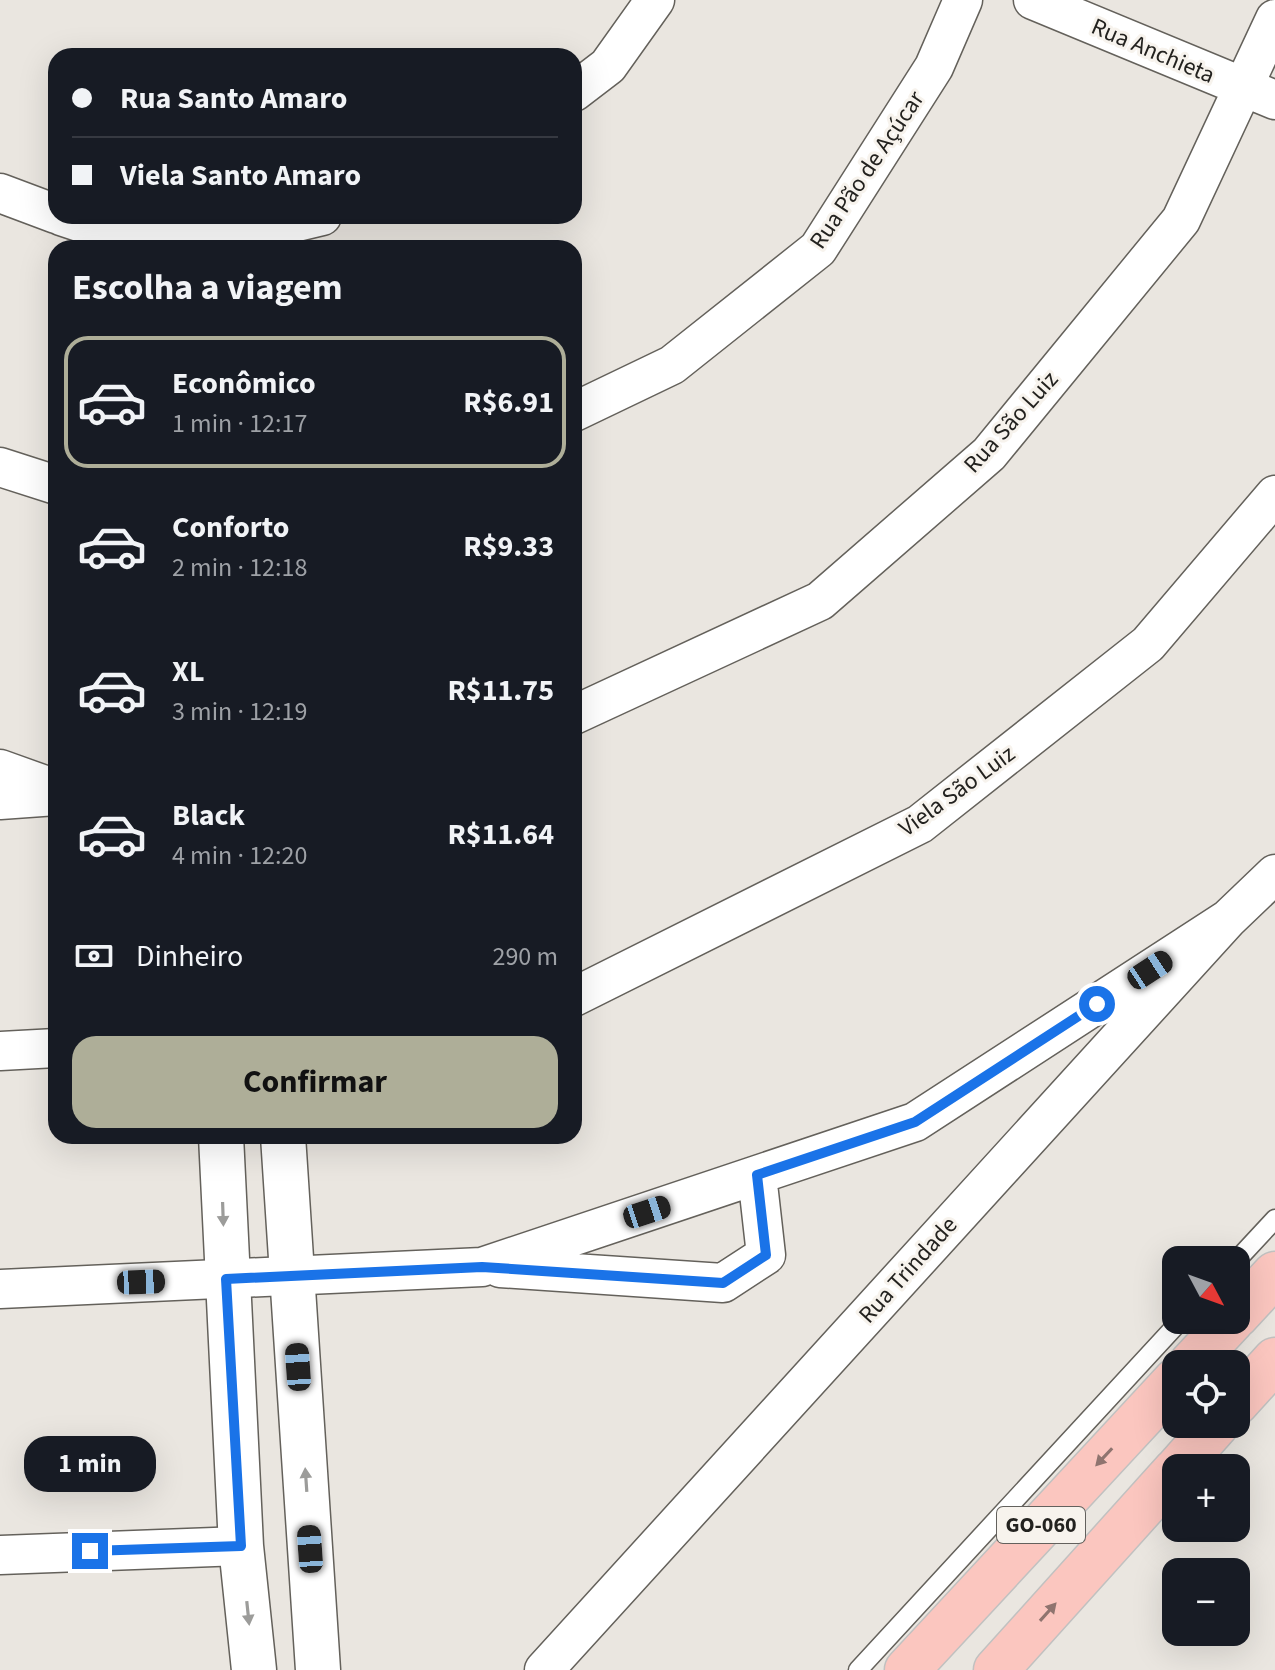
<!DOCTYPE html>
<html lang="pt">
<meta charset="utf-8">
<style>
body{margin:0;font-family:"Source Sans 3",sans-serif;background:#20242c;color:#f1f3f6;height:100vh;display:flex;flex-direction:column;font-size:30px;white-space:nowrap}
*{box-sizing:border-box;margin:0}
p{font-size:26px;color:#9ea1a6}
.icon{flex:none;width:44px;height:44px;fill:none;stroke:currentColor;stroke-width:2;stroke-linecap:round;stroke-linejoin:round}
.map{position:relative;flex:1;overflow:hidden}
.sheet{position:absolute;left:48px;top:240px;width:534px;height:904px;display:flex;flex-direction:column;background:#171b24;border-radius:24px;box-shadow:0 8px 32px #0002}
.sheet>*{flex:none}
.top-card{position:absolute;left:48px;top:48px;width:534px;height:176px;border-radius:24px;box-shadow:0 8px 32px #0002;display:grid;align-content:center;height:176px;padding:0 24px;background:#171b24}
.needle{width:52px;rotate:131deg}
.tools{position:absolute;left:1162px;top:1246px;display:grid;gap:16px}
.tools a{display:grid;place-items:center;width:88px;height:88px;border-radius:16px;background:#171b24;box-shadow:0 8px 32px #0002;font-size:40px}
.end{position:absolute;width:36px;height:36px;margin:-18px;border:10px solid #1a73e8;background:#fff;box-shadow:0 0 0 4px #fff}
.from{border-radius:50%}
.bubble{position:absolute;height:56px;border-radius:24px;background:#171b24;box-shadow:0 8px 32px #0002;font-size:26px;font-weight:700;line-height:56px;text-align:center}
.car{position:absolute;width:24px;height:48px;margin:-24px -12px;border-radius:10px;box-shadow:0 0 6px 2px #0007;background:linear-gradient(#222 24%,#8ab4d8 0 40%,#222 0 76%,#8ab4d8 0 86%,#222 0)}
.top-card b{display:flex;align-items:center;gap:28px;height:76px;font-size:30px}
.top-card b+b{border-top:2px solid #363941}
.top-card i{width:20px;height:20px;background:#f1f3f6}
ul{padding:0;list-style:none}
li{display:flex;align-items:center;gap:24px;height:132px;margin:0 16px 12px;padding:0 8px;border:4px solid transparent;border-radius:24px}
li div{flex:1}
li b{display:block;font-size:30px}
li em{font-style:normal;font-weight:700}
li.on{border-color:#aeae98}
li>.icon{width:72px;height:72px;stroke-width:1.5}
h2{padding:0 24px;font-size:36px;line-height:96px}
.pay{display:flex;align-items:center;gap:20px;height:88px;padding:0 24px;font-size:30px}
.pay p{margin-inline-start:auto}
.primary-button{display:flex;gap:16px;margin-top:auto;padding:16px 24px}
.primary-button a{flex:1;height:92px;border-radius:24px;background:#aeae98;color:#111;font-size:32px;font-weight:700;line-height:92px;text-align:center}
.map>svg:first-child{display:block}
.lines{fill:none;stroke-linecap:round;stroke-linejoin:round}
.service-casing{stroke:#64615b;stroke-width:21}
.minor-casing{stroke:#64615b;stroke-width:41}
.tertiary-casing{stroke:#64615b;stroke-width:47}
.primary-casing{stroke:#c1c1c0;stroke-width:47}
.service{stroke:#fff;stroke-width:18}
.minor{stroke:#fff;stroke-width:38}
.tertiary{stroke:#fff;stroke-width:44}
.primary{stroke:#fbc6bf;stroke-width:44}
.oneway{fill:#9c9c9a}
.oneway2{fill:#8f746f}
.route{stroke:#1a73e8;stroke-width:10}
.labels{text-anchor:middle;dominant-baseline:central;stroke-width:6;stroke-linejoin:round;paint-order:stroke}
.shield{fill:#f7f3ed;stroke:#63615d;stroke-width:2}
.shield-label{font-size:22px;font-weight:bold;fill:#23221f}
.street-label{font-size:24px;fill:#23221f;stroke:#f7f3ed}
</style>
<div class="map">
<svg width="1275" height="1670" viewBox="0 0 1275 1670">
<rect width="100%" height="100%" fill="#eae6e0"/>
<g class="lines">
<g class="service-casing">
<path id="service" d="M1236 1261 1275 1219
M858 1670 1181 1320"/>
</g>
<g class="minor-casing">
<path id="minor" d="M1033 0 1275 100
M574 92 608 66 655 0
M0 193 56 214
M61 216 118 235 255 232 322 216
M574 412 672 365 818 249 934 67 963 0
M0 467 56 485
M574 715 820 601 989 454 1181 220 1275 19
M0 769 56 789
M0 800 56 796
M574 997 920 824 1148 644 1275 495
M0 1051 56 1048
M500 1268 723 1283 766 1255 757 1175
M0 1289 482 1267 915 1122 1228 919
M0 1555 241 1546
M544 1670 1228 919 1275 874"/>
</g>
<g class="tertiary-casing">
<path id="tertiary" d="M255 232V248
M186 235V248
M221 1136 241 1546 254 1670
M283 1136 318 1670"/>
</g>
<g class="primary-casing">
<path id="primary" d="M1236 1316 1275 1274
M1191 1364 1232 1320
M1236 1403 1275 1360
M1178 1468 1217 1424
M907 1670 1176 1380
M996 1670 1176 1470"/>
</g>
<use href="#service" class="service"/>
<use href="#minor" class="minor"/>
<use href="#tertiary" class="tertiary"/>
<use href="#primary" class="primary"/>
</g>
<defs><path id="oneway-solid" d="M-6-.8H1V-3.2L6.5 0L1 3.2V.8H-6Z" transform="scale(2)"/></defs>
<g class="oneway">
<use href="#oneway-solid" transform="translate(223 1214) rotate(88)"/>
<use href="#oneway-solid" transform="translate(306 1480) rotate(-94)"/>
<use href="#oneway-solid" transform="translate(248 1613) rotate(84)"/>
</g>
<g class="oneway2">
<use href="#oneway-solid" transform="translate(1104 1457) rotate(133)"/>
<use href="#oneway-solid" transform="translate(1048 1612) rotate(-48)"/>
</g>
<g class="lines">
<path class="route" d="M90 1551 241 1546 226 1279 482 1267 723 1283 766 1255 757 1175 915 1122 1097 1004"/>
</g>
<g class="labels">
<rect class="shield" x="997" y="1507" width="88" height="36" rx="6"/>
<g class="shield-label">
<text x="1041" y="1525">GO-060</text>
</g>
<g class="street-label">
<text transform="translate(1153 51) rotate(23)">Rua Anchieta</text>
<text transform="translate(867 170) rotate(-56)">Rua Pão de Açúcar</text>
<text transform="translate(1011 422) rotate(-48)">Rua São Luiz</text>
<text transform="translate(957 791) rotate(-36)">Viela São Luiz</text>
<text transform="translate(908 1270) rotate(-48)">Rua Trindade</text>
</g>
</g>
</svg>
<div class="tools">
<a><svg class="needle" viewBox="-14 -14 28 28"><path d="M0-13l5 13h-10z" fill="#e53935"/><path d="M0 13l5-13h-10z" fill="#9ea1a6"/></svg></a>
<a><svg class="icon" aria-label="locate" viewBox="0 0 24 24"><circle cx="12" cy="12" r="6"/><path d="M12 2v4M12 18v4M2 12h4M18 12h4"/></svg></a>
<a>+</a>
<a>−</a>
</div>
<i class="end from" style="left:1097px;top:1004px"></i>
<i class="end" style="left:90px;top:1551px"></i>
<div class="bubble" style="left:24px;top:1436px;width:132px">1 min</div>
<i class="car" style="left:1150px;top:970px;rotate:57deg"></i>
<i class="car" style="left:647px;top:1212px;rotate:72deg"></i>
<i class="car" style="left:141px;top:1282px;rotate:88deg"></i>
<i class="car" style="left:298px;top:1367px;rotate:356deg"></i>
<i class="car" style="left:310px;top:1549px;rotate:356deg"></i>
<div class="top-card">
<b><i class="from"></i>Rua Santo Amaro</b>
<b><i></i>Viela Santo Amaro</b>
</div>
<section class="sheet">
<h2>Escolha a viagem</h2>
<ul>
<li class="on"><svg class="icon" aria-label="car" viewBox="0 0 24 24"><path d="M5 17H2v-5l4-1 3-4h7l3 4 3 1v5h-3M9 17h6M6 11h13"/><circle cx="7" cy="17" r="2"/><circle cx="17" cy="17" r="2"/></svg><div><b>Econômico</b><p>1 min · 12:17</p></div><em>R$6.91</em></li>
<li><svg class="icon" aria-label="car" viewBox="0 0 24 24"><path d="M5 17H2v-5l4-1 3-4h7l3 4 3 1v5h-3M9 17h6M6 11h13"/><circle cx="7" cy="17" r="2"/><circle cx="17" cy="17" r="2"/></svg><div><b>Conforto</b><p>2 min · 12:18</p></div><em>R$9.33</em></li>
<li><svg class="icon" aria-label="car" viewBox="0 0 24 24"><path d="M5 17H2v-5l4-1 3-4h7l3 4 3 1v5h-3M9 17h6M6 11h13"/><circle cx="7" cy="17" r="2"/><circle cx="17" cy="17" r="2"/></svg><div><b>XL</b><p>3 min · 12:19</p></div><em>R$11.75</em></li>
<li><svg class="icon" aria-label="car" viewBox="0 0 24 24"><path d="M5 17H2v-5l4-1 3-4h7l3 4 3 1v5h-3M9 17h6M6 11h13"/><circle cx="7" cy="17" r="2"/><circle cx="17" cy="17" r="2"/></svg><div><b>Black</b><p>4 min · 12:20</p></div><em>R$11.64</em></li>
</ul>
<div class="pay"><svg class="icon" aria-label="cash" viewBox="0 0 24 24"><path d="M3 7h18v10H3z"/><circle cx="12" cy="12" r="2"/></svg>Dinheiro<p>290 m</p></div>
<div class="primary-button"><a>Confirmar</a></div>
</section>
</div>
